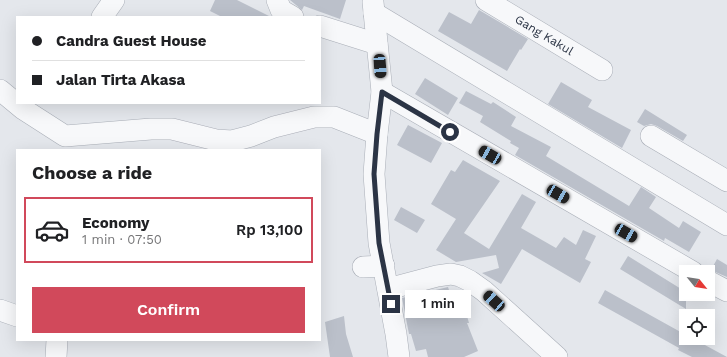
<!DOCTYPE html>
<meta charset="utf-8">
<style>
body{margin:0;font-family:"Work Sans",sans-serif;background:#f2f2f2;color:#202124;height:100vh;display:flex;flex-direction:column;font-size:15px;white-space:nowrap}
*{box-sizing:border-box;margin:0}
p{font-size:13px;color:#757577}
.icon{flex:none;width:22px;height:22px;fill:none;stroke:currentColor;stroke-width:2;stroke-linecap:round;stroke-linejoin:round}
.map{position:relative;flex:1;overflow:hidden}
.sheet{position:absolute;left:16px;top:149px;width:305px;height:192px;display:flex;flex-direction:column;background:#fff;border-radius:0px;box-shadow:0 4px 16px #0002}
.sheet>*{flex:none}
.guide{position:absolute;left:16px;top:16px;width:305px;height:88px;border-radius:0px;box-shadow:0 4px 16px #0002;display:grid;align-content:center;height:88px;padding:0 16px;background:#fff}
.needle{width:26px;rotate:120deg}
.fabs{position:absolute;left:679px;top:265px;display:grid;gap:8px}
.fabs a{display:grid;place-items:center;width:36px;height:36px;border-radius:0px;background:#fff;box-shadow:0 4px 16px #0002;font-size:20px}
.end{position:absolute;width:18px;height:18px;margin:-9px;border:5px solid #2b3445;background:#fff;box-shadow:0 0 0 2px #fff}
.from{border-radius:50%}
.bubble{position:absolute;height:28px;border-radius:0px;background:#fff;box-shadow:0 4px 16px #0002;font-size:13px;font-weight:600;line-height:28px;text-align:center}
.car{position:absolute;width:12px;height:24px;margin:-12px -6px;border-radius:5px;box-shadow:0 0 3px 1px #0007;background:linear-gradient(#222 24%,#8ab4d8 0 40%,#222 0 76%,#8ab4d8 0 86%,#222 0)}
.guide b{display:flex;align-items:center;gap:14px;height:38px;font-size:15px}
.guide b+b{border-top:1px solid #e0e0e0}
.guide i{width:10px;height:10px;background:#202124}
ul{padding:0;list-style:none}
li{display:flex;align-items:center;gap:12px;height:66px;margin:0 8px 6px;padding:0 8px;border:2px solid transparent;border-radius:0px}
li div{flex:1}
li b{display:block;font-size:15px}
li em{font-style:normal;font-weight:600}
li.active{border-color:#d1495b}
li>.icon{width:36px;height:36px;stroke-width:1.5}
h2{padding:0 16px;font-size:18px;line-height:48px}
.primary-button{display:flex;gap:8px;margin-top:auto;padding:8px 16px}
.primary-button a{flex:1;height:46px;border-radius:0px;background:#d1495b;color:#fff;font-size:16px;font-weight:600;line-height:46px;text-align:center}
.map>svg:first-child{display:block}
.building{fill:#bbc0ca}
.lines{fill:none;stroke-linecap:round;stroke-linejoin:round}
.minor-casing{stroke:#a9aeb7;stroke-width:22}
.minor{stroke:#f7f8fa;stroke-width:21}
.route{stroke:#2b3445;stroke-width:5}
.labels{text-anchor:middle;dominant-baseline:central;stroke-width:4;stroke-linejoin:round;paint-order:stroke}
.street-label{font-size:12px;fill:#2b3445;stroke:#f4f6f9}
</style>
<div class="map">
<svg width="727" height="357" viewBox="0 0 727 357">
<rect width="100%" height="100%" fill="#e4e7ec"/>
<path class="building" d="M215 0H237L271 17H222L210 11Z
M290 0H346L340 19 304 6 302 10Z
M479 10 528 39 521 50 520 49 507 71 438 31 449 12 471 24Z
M425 78 458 98 448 115 415 94Z
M561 82 592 100 588 107 631 130 622 148 548 104Z
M466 91 491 104 493 102 516 117 511 126 551 147 546 156 629 206 641 187 656 197 649 208 679 228 683 221 701 232 689 252 665 238 664 241 515 155 519 148 510 143 511 141 480 122 483 116 459 103Z
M645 109 687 135 683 141 657 126 651 124 644 126 637 122Z
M408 125 442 143 431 163 397 145Z
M463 160 500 181 464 233 489 249 522 194 536 202 521 228 556 248 564 237 576 245 583 230 596 236 585 259 591 262 580 283 522 249 501 284 482 273 499 268 496 255 456 262 436 250 456 219 431 204 451 170 455 172Z
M401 207 425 220 417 233 394 220Z
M628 256 686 292V309L620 269Z
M717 259 727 265V277L711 270Z
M448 287 456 312 465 309 469 323H467L478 351 464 357H428L426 349 416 351 411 334H409L402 298Z
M605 290 686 335V338H692L727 357H692L678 350 679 348 598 303Z
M344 316 346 334 353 357H330L325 322Z"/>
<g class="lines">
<g class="minor-casing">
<g id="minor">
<path d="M277 0 281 10 293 17"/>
<path id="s1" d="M486 0 602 70"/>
<path d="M373 2 382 92 377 134 374 174 379 243 396 334 399 357"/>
<path d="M374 13 727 225"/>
<path d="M102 17 114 0"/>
<path d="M320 26 377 44"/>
<path d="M0 90 23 109 65 136 151 129H172L216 140 232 141 251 136 274 127 314 117H334L377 134"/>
<path d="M382 92 693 272"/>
<path d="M651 136 727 181"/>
<path d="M363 267 384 266"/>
<path d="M708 281 727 291"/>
<path d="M388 289 437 276 451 274 460 276 470 281 484 291 557 357"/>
<path d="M0 310 17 316"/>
<path d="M56 357 57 340"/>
</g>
</g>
<use href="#minor" class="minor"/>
</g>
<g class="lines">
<path class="route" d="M391 304 379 243 374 174 377 134 382 92 450 132"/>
</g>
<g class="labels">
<g class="street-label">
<text stroke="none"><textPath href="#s1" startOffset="68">Gang Kakul</textPath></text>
</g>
</g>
</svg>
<div class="fabs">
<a><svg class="needle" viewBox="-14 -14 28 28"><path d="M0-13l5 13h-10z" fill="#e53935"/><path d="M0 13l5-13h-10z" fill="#757577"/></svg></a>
<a><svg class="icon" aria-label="locate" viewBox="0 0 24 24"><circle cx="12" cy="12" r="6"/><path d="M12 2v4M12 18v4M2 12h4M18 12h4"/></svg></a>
</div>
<i class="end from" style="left:450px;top:132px"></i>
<i class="end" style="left:391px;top:304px"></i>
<div class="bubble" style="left:405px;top:290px;width:66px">1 min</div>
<i class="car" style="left:380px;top:66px;rotate:176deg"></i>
<i class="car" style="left:490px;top:155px;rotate:300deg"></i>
<i class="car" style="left:558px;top:194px;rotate:120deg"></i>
<i class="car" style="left:626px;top:233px;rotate:120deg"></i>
<i class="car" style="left:494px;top:301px;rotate:312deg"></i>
<div class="guide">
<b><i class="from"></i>Candra Guest House</b>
<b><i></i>Jalan Tirta Akasa</b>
</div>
<section class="sheet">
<h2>Choose a ride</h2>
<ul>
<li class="active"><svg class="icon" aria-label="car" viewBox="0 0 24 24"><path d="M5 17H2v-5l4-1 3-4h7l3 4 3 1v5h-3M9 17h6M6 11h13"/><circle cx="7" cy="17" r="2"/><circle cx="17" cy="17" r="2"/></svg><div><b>Economy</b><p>1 min · 07:50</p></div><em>Rp 13,100</em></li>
</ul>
<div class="primary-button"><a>Confirm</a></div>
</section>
</div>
